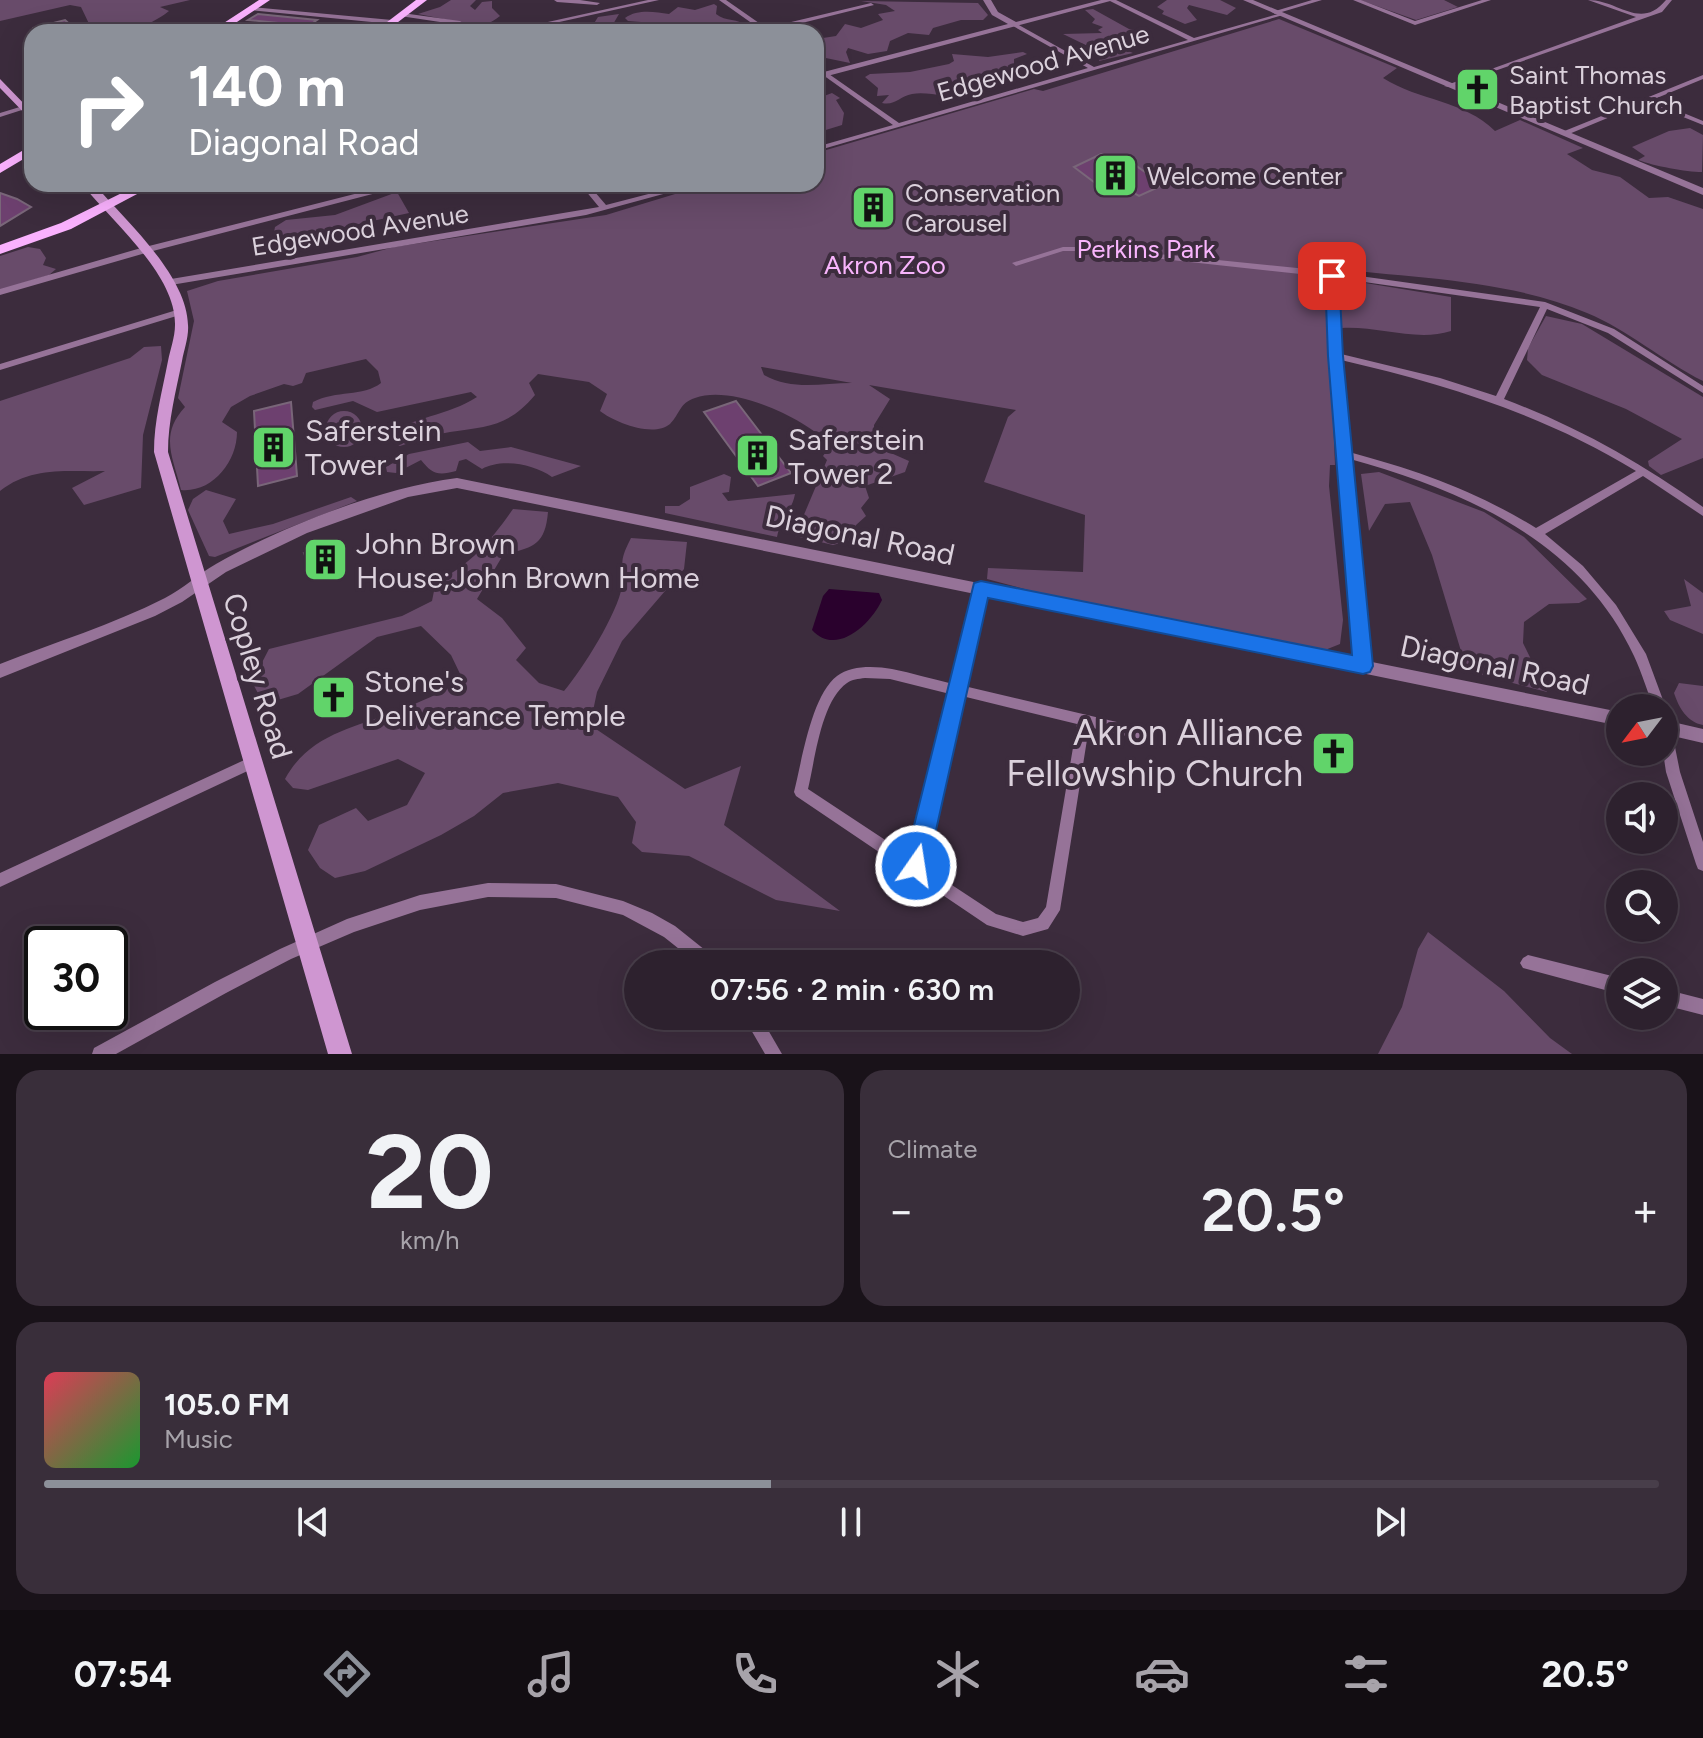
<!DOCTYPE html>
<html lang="en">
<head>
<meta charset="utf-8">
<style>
	:root { --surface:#2d212e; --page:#392e3a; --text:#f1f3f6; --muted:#a7a3aa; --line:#483e4a; --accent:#8c9099 }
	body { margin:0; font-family:Figtree,sans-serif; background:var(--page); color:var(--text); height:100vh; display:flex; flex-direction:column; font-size:30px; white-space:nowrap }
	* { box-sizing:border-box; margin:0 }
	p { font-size:26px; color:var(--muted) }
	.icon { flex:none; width:44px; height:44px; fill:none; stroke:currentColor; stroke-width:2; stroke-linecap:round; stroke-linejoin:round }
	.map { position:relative; height:1054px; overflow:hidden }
	.sheet { display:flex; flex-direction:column; gap:16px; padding:16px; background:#191219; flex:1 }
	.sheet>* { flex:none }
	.banner { position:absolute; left:24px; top:24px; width:800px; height:168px; border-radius:24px; box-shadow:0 8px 32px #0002,0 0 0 2px var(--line); background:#8c9099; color:#fff; overflow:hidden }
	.needle { width:52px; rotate:238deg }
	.buttons { position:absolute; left:1606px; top:694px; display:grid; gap:16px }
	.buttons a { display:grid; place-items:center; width:72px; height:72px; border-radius:50%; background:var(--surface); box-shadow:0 8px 32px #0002,0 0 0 2px var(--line); font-size:40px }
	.speed { position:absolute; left:24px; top:926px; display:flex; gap:16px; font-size:40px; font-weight:700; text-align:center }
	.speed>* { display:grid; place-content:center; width:104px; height:104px; border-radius:50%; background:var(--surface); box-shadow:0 8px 32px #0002,0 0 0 2px var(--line); line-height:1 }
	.speed .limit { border:4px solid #111; border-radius:12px; background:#fff; color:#111 }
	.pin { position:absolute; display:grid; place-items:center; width:68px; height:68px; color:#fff; margin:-34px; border-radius:16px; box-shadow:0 4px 12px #0006 }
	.me { position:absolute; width:88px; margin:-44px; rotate:13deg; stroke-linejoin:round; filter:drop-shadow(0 0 6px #0008) }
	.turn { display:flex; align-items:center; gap:28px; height:168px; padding:0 32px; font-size:36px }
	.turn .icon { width:104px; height:104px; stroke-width:2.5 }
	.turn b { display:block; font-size:56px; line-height:68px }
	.big { font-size:60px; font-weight:600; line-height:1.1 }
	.sheet .tile { flex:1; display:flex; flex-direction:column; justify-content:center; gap:12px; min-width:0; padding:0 28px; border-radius:24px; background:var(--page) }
	.sheet .dial { align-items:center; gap:0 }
	.dial b { font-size:104px; line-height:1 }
	.song { display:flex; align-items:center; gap:24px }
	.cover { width:96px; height:96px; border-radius:12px; background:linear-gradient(135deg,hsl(350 70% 55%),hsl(130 70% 35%)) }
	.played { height:8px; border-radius:4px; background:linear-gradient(90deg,var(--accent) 45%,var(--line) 45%) }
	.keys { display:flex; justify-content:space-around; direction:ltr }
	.heat { display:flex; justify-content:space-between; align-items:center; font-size:44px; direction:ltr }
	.sheet .tiles { flex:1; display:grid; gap:16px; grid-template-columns:1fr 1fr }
	.tile:last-child { grid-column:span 2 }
	.trip { position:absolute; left:624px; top:950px; width:456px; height:80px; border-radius:40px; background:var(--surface); box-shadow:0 8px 32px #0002,0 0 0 2px var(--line); font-weight:600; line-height:80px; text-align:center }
	.tab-bar { display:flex; height:128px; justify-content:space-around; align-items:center; background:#120d12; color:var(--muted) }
	.tab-bar .icon { width:56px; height:56px }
	.tab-bar .current { color:var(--accent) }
	.tab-bar b { font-size:36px; color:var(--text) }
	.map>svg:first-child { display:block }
	.green { fill:#684b6a; fill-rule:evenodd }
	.water { fill:#2a012d }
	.building { fill:#6d406f; stroke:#796679; stroke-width:2 }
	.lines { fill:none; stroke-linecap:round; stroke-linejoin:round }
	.minor { fill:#967398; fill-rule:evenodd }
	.tertiary { fill:#967398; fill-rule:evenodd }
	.secondary { fill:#cf96d1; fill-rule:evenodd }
	.primary { fill:#fab1fe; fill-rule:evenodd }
	.route { fill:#1a73e8; stroke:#114b97; stroke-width:2 }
	.labels { text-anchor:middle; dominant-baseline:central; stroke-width:8; stroke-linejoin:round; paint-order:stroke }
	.far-street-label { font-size:26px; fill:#dbd1dc; stroke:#3c2c3d }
	.far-poi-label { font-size:26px; fill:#dbd1dc; stroke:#3c2c3d; text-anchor:start }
	.far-park-label { font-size:26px; fill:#f8b4fc; stroke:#3c2c3d }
	.poi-label { font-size:30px; fill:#dbd1dc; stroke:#3c2c3d; text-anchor:start }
	.street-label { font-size:30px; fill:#dbd1dc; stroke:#3c2c3d }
	.near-poi-label { font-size:36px; fill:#dbd1dc; stroke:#3c2c3d; text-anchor:end }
</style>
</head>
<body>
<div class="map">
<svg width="1703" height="1054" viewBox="0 0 1703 1054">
	<rect width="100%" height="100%" fill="#3c2c3d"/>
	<path class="green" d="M0,0h190l-30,7 9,4c-22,18 -48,21 -76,21l-12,-25 -11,-2 -70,16z
		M451,0h25l-6,6 5,4 7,-8 10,-1v7l8,8c-26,21 -64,16 -96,16l4,-7c18,-7 33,2 51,-3l-41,-8 22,-7z
		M1167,0h53l16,8 -9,7 -38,-10 -2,3 10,12 -12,4 -23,-10 2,-3 -7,-4z
		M1360,0h84l14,7 -42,13z
		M861,1l117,2 10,12 -5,5h-22l-28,8 -4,7 -21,-2 -18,8 -3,10 -19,3 -20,-6 -2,4 4,11 -34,-7v-22l7,4 13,-2 9,-12 16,4 22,-8 -5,-6 17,-3 -9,-6z
		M714,4l3,2 -1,8c10,8 22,4 31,12l-55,6h-91l-8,-7 5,-8 21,-3 -7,12 13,1 16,-5 -13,-1 -3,-3c13,-9 29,-6 44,-4l9,-7 17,3z
		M1093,9l36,20 16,3 3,7 -29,8 14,6 -34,8 3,-8 -39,-19 39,-1 -4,-3 5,-3 -11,-4 3,-4 -10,-9z
		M1279,19l118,49 -14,10c36,23 81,22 112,53l25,-11 63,28 -16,6 25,16 28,7 29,21 19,-1 35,12v172c-40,-20 -75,-51 -116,-68 -80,-34 -175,-35 -260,-45l8,197h-5l-1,21 14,134 -3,24 -30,12 -141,-29 -182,-48 1,-11 95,4 2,-57 -101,-33 24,-65 8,-7 -147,-25 21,14 -16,26 1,21 34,15 -4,11 -40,14 4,12 -8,10 5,8 -10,9 -1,14 -22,6 -38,-9 32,-76 -4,-4 8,-11c-27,-27 -98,-61 -136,-47 -16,5 -15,16 -25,26 -17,14 -56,-2 -70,-13l7,-17 -18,-12 -51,-8 -9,9 6,12c-27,32 -47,31 -85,37 -17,3 -34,9 -50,14l-16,-9c29,-21 64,-21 93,-40l-6,-5 -94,20 -24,-11 -38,9 -3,-3 1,-5c23,-12 50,-5 68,-19l-3,-12 -12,-12 -60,14 -4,10 -9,3 -9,-2 -34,12 -19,11 -9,15 15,10c0,30 -25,61 -56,58 -8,-33 -22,-55 4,-83l-7,-9 16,-77 -7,-30 31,-10 139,-24 37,-10 212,-32 102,-31h108v-31l218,-64 9,2zM761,367h1l90,16c-31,0 -59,8 -88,-8z
		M1023,52l4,2 -13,5v7l-10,6v6l-6,2 -43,9 3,3c-16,7 -29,-1 -46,2 -12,2 -17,12 -30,9l7,-8 -12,1 1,-8 -13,-11 5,-3 40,-2 39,-8 5,-3 -2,-7 36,3z
		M832,93l8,5 -4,2 8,13 -2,12 -26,8v-34z
		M1690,128l13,7 -1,37c-16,0 -48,-6 -64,-12l7,-4 -13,-9 37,-16z
		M397,192l12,21 -137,30 3,-16 11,-7 49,-5z
		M28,247l12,2 6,9 -3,7 13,4 -7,6 -49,15v-34z
		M1347,280l104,17v34c-34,11 -73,-5 -109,-3l-5,-19 2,-27z
		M1546,316l36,8 121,73v61l-42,17 -12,-9 -1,-5 34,-22 -56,-30 -84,-34 -15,-15 1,-12z
		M161,346l1,14 -19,75 -2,53 -57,17 -12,-17 33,-17c-39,1 -73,-5 -105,20v-90l130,-43 14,-11z
		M326 429a18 18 0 1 1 36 0a18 18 0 1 1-36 0Z
		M468,442l12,9 31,-4 70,19 -29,11c-18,-13 -51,-19 -70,-8l-16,-10 -7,2 -3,10c-18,5 -24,3 -35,-11l-25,13 -9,-1 -1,-5 23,-13z
		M1379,472l105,40 40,25 63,62 -8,4 -30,1 -25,18 -1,21 24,49 -80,-21 -35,-116 -22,-53 -25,2 -16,27 -8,-57z
		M724,474l7,3 -2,15 -7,1 6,8 67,-7c-3,17 -15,26 -18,43l-112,-24v-7h14l11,-7v-12z
		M206,490l30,9 -13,22 6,13 44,-10 78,-27 6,4 -142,56 -6,-1 -21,-46 5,-11z
		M513,509l35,3c-3,34 -15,35 -45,43l-26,44 25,19 24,30 -10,12 23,23 25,8c18,-21 54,-78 58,-105 3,-25 -5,-21 9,-48l56,4 -3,27 -62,72 -25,51 -7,33 95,64 56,-23 -17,59 116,86 -64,-11 -87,-44 -47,-4 -10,-9 4,-21 -18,-25 -60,-14 -55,10 -29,23 -33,19 -76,36 -30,7 -15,-10 -12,-18 11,-25 37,-17 12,13 39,-16 18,-32 -27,-14 -90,31 -15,-2 -8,-9c24,-44 67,-51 110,-67 23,-9 48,-20 68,-32l-12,-25 -30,-29 -44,11 -79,57 -27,8 -11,-5 -8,-15 17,-33 133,-33 30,-15 4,-20c31,-12 57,-43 77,-72z
		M1684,579l19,14v41l-33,-14 -6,-9 27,-5z
		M1679,683l24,3v39c-16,-3 -24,-17 -29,-32z
		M1428,932l76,59 46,47 22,16h-194l24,-47 16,-58z"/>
	<path class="water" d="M829,589l50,4 3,7c-11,24 -46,57 -70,30l11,-34z"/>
	<path class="building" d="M258,14l59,6 -9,6 -60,-6z
		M65,20l13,12h-45v-4z
		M1101,154l34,11 28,20 -24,11 -35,-19 -10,5 -20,-15z
		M0,193l17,6 14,8 -31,19z
		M736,401l29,38 26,34 -33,13 -54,-74z
		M291,402l6,74 -39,10 -4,-75z
		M324,545l2,4 8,-4 6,14 -15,6 3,7 -14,7 -10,-26z"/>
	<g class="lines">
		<path class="minor" d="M554,0h26l20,3 -3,2 -40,-3z
			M648,0h11l-145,32h-12z
			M719,0h7l40,28 105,-25 3,2 -104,26 1,1h-18l7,-3z
			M1108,0h8l78,38 84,-24 5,1 -467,136v-4l77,-22 -77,-55v-5l83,58 189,-55 -75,-42v-2h4l77,43 94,-27z
			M1312,0h10l-47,14 -3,-2z
			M1353,0h8l54,21 67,-21h9l-76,25z
			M1588,0c31,0 52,31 78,0h6l-10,12 -213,75 -5,-1 192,-69z
			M252,7l140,13 3,2 -3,2 -142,-14v-2z
			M402,13l58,8 3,2 -3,2 -60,-9 -1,-1z
			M1703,75v4l-51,21 51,21v4l-57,-23 -77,32 -7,-2z
			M23,106l3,2 -1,1 -25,8v-4z
			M580,184h8l18,21 81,-21h13l-114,31 -415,70 -4,-3 4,-3 428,-72z
			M1063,247h26l228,23 228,32 69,27 89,57v7l-95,-60 -61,-24 -43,90c72,27 136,63 199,108v9l-60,-40 -98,58 38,32 33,39 30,49 20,54 -1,4 -1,-4h-10c-7,-17 -12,-35 -20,-52 -53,-115 -169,-165 -284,-197l19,207 -2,4 -4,1 -4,-1 -2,-4c-11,-130 -23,-259 -29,-389l-239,-26h-26l-47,15 -4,-3zM1336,278l204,29 -44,89 -56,-18 -99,-24zM1341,360c104,24 204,55 295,111l-100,57c-62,-38 -117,-57 -187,-76z
			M180,309l3,1v4l-183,56v-6z
			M981,585l4,1 2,3 -23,97 174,41 5,2 2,4 -2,4 -5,2 -49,-12 -29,183 -12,19 -25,7 -36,-11 -191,-129 -2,-4c8,-31 17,-96 43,-116 14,-11 38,-10 55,-7 20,4 40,10 61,15l22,-95 2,-3zM865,678l25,1 60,15 -39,163 -103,-68c7,-29 13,-88 39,-106 5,-4 11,-4 18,-5zM962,696l115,28 -31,183 -8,11 -15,4 -27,-8 -73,-48z
			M1664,716l5,2 1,4 10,50 23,70v29l-5,-2 -2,-5 -30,-92 -3,-20z
			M253,756l5,2 2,4 -2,4 -258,121v-14z
			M488,883l68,1 67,17 29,12 23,13 30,24 9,9 3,5h-19l-34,-27 -41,-22 -67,-17 -68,-1 -68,13 -66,22 -63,27 -65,34 -110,61h-24l2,-6 121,-66 65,-33 67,-30 73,-24z
			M1528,955l92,23v16l-97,-26 -3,-5 3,-5z
			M1664,989l39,10v16l-39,-10z
			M743,1016h17l22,38h-17z"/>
		<path class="tertiary" d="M983,0h8l7,12 18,10 85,-22h13l-298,79v-5l192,-50 -16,-9z
			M1243,0h10l450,188v7z
			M394,184h17l-262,68 -149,43v-6l141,-41z
			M457,478l1163,234v14l-1163,-238 -49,9 -101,36 -81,39 -44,30 -27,14 -155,62v-14c55,-22 112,-39 165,-66 18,-9 33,-24 51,-34 64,-37 168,-77 241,-86z
			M1664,720l39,9v14l-39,-9z"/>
		<path class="secondary" d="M0,79l32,33v9l-32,-33z
			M82,184h12c31,36 93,91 94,141 1,11 -4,25 -6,36 -6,30 -14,60 -14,91l184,602h-24l-174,-602c0,-31 8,-60 14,-91 2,-11 7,-24 7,-36 1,-51 -63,-103 -93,-141z"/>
		<path class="primary" d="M259,0h11l-48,32h-12z
			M416,0h11l-42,32h-11z
			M32,145v9l-32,19v-9z
			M140,184h16l-85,45 -71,25v-9l61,-22z"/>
	</g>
	<path class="route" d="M1332,272l7,4 4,80 30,310 -3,6 -7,2 -375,-76 -60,268 -3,8 -9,4 -8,-4 -4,-8 70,-283 7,-2 371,74 -24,-299 -3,-80z"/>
	<defs>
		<symbol id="church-square" viewBox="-11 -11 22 22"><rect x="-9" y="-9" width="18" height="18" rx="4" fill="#61d46a" stroke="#3c2c3d"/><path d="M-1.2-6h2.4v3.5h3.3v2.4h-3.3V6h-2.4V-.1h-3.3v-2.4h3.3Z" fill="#111"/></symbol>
		<symbol id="building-square" viewBox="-11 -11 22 22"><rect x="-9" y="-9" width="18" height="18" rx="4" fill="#61d46a" stroke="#3c2c3d"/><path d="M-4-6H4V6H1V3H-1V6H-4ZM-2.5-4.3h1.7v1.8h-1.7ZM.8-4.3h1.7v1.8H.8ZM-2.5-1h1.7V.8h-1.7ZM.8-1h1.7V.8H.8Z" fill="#111"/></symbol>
	</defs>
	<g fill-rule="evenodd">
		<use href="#church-square" x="1452" y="64" width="51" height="51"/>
		<use href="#building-square" x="1090" y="150" width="51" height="51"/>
		<use href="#building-square" x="848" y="182" width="51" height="51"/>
		<use href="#building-square" x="248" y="422" width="51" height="51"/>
		<use href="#building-square" x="732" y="430" width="51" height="51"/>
		<use href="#building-square" x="300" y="534" width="51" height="51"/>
		<use href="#church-square" x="308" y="672" width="51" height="51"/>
		<use href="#church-square" x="1308" y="728" width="51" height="51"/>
	</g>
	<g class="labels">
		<g class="far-street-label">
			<text transform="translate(1043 63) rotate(-16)">Edgewood Avenue</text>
			<text transform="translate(360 230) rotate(-9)">Edgewood Avenue</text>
		</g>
		<g class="far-poi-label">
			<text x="1509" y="75">Saint Thomas<tspan x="1509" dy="30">Baptist Church</tspan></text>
			<text x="1147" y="176">Welcome Center</text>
			<text x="905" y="193">Conservation<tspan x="905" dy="30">Carousel</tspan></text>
		</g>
		<g class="far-park-label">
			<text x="1146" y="249">Perkins Park</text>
			<text x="885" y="265">Akron Zoo</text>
		</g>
		<g class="poi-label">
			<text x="305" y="430">Saferstein<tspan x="305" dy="34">Tower 1</tspan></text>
			<text x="788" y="439">Saferstein<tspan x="788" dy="34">Tower 2</tspan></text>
			<text x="356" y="543">John Brown<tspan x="356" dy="34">House;John Brown Home</tspan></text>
			<text x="364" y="681">Stone's<tspan x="364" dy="34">Deliverance Temple</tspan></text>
		</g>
		<g class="street-label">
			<text transform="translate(860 535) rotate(12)">Diagonal Road</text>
			<text transform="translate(1495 665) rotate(12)">Diagonal Road</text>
			<text transform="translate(258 676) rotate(73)">Copley Road</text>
		</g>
		<g class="near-poi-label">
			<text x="1303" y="732">Akron Alliance<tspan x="1303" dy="41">Fellowship Church</tspan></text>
		</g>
	</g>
</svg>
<div class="buttons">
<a><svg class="needle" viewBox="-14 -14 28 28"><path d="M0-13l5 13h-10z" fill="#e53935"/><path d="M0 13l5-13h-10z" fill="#a7a3aa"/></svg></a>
<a><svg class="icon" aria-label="sound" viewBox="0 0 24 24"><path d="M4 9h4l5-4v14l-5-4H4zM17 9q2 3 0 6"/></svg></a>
<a><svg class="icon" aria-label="search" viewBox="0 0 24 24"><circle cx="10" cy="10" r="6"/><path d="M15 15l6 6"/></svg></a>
<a><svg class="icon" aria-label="layers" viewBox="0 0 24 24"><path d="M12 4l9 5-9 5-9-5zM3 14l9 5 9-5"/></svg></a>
</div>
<div class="speed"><div class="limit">30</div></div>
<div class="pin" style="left:1332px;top:276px;background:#d93025"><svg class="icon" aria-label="arrive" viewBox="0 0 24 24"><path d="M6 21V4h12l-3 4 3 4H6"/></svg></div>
<svg class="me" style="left:916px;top:866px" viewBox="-20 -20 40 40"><circle r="17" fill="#1a73e8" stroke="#fff" stroke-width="3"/><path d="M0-11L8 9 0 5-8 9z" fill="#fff"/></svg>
<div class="trip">07:56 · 2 min · 630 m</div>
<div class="banner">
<div class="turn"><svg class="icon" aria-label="right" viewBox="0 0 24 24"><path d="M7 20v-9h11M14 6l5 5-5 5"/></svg><div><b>140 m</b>Diagonal Road</div></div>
</div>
</div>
<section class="sheet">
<div class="tiles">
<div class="tile dial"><b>20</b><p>km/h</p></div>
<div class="tile"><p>Climate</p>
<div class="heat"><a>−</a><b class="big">20.5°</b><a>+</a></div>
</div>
<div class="tile">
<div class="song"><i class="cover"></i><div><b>105.0 FM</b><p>Music</p></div></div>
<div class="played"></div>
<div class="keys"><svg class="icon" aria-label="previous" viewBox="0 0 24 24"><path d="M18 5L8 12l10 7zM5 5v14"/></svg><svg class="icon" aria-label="pause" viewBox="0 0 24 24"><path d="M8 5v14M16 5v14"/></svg><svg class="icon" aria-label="next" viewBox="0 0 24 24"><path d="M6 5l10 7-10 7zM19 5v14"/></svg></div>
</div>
</div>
</section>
<nav class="tab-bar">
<b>07:54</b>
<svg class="icon current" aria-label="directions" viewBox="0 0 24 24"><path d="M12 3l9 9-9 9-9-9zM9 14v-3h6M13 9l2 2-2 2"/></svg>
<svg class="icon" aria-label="music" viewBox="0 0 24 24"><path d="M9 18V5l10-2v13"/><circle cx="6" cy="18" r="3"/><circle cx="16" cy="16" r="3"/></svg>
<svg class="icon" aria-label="phone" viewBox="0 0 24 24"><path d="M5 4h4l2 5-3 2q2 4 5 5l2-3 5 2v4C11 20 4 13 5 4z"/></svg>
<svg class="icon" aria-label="climate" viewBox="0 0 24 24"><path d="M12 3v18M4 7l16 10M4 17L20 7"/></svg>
<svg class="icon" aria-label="car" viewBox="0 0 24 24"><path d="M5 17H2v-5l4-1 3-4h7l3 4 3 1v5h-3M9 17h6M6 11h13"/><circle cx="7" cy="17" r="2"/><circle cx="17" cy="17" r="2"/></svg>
<svg class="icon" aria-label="filters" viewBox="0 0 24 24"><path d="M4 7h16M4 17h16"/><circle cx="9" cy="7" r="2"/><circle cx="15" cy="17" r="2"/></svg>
<b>20.5°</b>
</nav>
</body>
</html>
